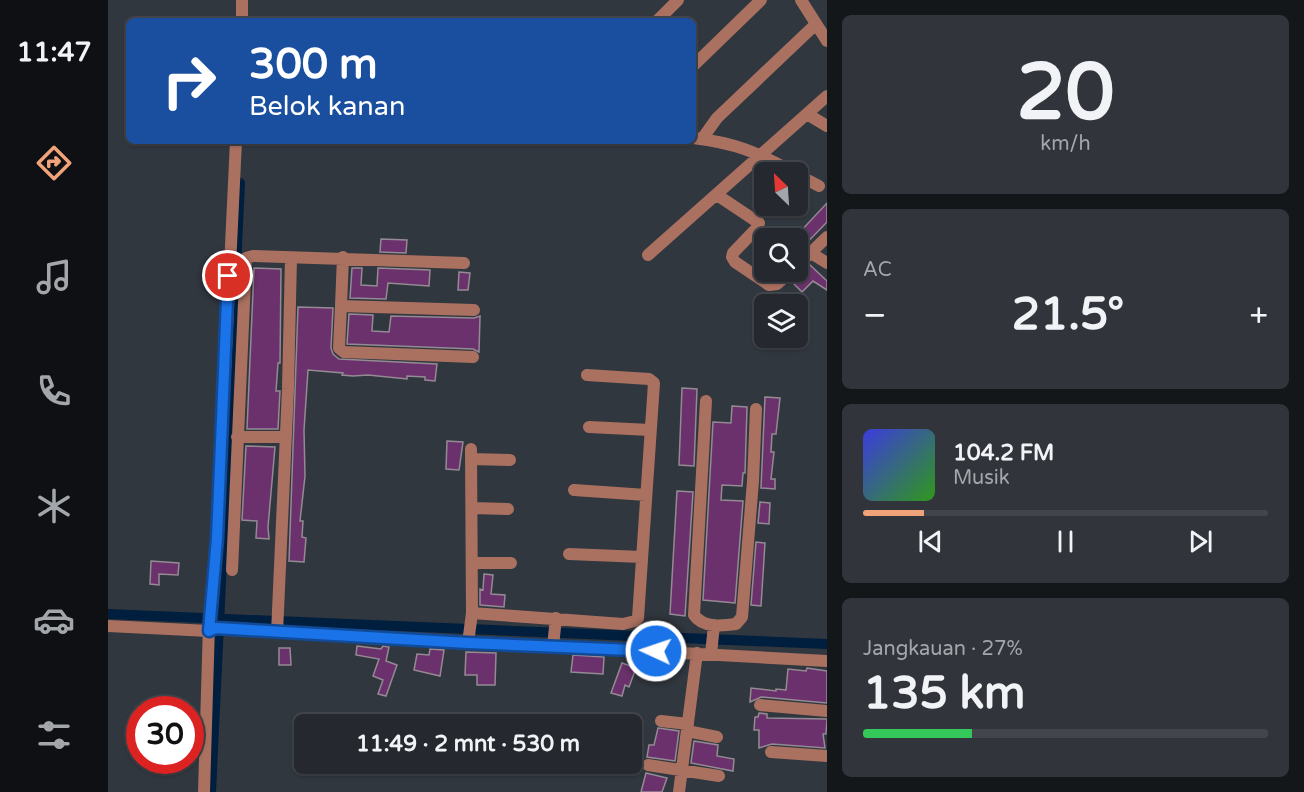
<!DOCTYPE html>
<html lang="id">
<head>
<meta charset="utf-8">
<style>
	:root { --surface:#25292f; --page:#31353b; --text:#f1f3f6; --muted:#a3a6aa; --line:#42454b; --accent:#f0a279 }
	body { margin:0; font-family:"Varela Round",sans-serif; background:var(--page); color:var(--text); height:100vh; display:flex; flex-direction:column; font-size:22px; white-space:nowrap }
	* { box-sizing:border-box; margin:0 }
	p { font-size:20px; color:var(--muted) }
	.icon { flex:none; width:33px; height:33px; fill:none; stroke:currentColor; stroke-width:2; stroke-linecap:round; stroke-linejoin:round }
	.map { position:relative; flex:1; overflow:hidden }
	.details { display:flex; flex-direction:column; gap:15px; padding:15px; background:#14171a; width:477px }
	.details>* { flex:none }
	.hud { position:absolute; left:18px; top:18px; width:570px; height:126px; border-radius:9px; box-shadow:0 2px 4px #0004,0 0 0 2px var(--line); background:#1a4fa0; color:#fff; overflow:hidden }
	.needle { width:39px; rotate:335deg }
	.controls { position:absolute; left:646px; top:162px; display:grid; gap:12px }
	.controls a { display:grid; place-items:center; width:54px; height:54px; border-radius:9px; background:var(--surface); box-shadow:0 2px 4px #0004,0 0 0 2px var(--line); font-size:30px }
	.speed { position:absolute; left:18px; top:696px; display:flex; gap:12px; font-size:30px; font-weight:700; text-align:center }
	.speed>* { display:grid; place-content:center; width:78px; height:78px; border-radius:50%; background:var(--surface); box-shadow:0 2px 4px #0004,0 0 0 2px var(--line); line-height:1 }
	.speed .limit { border:9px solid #d22; background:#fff; color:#111 }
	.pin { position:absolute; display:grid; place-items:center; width:51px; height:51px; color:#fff; margin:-26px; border:3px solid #fff; border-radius:50%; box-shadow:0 2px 6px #0007 }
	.me { position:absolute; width:66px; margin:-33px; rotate:273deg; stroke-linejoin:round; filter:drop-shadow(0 0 4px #0008) }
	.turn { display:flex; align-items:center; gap:21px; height:126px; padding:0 24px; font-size:27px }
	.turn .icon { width:78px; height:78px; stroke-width:2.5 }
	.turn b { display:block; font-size:42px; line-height:51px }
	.big { font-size:45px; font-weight:700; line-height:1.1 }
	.details .tile { flex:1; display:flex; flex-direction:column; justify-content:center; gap:9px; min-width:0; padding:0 21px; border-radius:9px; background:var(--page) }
	.details .dial { align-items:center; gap:0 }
	.dial b { font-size:78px; line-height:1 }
	.song { display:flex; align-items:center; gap:18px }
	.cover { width:72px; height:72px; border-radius:9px; background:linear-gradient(135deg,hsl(240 70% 55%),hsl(110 70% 35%)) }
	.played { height:6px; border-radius:3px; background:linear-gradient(90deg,var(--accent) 15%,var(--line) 15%) }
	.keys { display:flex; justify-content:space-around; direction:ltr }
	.heat { display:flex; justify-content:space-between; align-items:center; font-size:33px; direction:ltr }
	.charge { height:9px; border-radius:4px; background:linear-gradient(90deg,#34c759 27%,var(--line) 0) }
	.trip { position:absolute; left:186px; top:714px; width:348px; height:60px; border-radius:9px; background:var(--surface); box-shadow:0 2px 4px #0004,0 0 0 2px var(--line); font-weight:700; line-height:60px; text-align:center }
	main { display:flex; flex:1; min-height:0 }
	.tabs { display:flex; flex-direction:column; width:108px; justify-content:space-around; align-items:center; background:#0f1013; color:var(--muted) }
	.tabs .icon { width:42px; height:42px }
	.tabs .selected { color:var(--accent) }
	.tabs b { font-size:27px; color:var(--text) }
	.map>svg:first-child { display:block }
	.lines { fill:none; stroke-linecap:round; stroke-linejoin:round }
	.canal { stroke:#001e3d; stroke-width:10 }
	.building { fill:#6b316c; stroke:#948a93; stroke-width:1.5 }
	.minor { stroke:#ab7160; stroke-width:12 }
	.route-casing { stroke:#114b97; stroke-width:15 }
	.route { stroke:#1a73e8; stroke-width:10 }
</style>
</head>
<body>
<main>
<nav class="tabs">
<b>11:47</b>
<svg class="icon selected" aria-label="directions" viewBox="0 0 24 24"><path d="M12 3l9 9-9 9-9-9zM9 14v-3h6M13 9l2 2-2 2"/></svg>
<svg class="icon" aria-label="music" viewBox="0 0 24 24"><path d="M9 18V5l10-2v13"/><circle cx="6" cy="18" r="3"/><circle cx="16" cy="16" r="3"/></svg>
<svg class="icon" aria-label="phone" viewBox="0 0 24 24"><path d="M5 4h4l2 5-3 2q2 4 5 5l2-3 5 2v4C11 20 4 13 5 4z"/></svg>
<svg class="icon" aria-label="climate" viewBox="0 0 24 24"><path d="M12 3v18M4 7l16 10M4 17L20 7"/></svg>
<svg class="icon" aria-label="car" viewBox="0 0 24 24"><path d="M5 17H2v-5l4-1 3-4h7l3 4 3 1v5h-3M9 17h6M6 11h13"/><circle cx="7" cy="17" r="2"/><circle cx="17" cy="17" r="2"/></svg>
<svg class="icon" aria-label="filters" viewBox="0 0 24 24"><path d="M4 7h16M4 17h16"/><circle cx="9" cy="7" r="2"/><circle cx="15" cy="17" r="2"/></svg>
</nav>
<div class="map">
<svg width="719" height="792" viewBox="0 0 719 792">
	<rect width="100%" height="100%" fill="#31373f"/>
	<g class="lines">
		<path class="canal" d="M0,614l719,30
			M103,792l29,-609"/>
	</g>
	<path class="building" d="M719,203v19l-29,30v-18z
		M273,239l26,1 -1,13 -26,-1z
		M702,265l17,16v9l-14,-9 -11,11 -10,-10z
		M146,268l27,1 -1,94h-2l-2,28h4l-2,38h-31z
		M244,268h10l-1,17 16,1 1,-18 52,2 -1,16 -41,-3 -2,16 -36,-1z
		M351,272l11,1 -2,17h-10z
		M190,307l35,1 -2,40 2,6 6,5 98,5 -2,17 -10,-1v-3l-18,-1v3l-39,-4 -15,1 -11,-1 1,-2 -35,-3 -4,60 1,46 -5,45h3l-1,16 4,1 -2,24 -15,-1z
		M241,314l24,1 -1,16 17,1 2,-16 83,2 6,-2 -1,36 -6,-3 -126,-5z
		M574,388l15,1 -3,77 -15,-1z
		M657,397l15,1 -4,36h-4l-1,18h3l-3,27h4v10l-14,-1z
		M624,406l15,1 -2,66h-2l-1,13 -20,-1 -1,15 22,1 -8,102 -32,-3 10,-178 18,1z
		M339,441l16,1 -4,28 -13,-1z
		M138,446l29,1 -7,80 1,12 -13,-1 1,-17 -15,-1z
		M569,491l16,1 -8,124 -15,-2z
		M652,502l10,1 -1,21 -11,-1z
		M648,542l9,1 -4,63 -10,-1z
		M43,561l28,2 -1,12 -19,-1v11l-9,-1z
		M376,574l9,1 -2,19 14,1 -1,12 -24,-2v-16l3,1z
		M249,646l24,3 2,-3 6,1 -3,14 11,4 -11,31 -8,-2 5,-14 -10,-4 6,-17 -23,-4z
		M171,648h11l1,17h-12z
		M322,649l14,1 -4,26 -26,-6 3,-16 12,1z
		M358,652l30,1 -1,32h-18v-10h-12z
		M465,655l31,2 -1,17 -32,-2z
		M514,663l14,5 -7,19 -4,-2 -3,11 -11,-3z
		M699,668l20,3v32l-66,-6 -11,5 1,-14 25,3v-2l10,1 2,-21 18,2z
		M651,713l8,1v4l60,1 -1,15h-3l2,14 -53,-4 -13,4v-18h-5l1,-13h3z
		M550,728l21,3 -4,30 -28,-4 2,-12h5z
		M586,741l24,4 -1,11 17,3 -1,12 -42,-8z
		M538,773l21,5 -5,14h-21z"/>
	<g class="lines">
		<path class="minor" d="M693,0l26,41
			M134,21v-21
			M549,21l21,-21
			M585,66l68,-66
			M699,114l20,12
			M585,138c43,5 63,14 100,34
			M594,139l15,-21 99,-94
			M690,175l21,11
			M609,195l42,28 -3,6 -23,24 -1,4 3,5 34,23 8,-1 14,-12
			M703,253l16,10
			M540,255l179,-159
			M235,257l-2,49 133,4
			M690,265l29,-28
			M233,306l-2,42 5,4 129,5
			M598,401l-12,214c9,13 28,11 42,9l6,-7 11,-136 3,-72
			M481,427l61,3
			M129,437h48
			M363,459l39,1
			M466,490l72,5
			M364,508l36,1
			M461,554l73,3
			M364,563h39
			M124,570l14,-312 7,-2 211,7
			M364,613l151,11 12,-3 3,-3 16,-235 -5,-4 -62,-4
			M0,626l101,5 7,-3 252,15 85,3 274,15
			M169,633l11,-244 3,-131
			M360,643l4,-30 -1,-164
			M445,646l3,-28
			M603,654l3,-29
			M652,705l67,6
			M553,721l27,3
			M579,731l30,6
			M663,752l56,4
			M540,765l71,11
			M96,792l5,-167 8,-87 19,-397
			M571,792l18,-139"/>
	</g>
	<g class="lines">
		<defs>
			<path id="route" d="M120,276l-11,262 -8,93 7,-3 252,15 188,8"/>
		</defs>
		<use href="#route" class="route-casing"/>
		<use href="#route" class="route"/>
	</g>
</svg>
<div class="controls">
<a><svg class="needle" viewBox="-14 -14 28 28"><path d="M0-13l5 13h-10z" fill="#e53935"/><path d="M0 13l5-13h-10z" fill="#a3a6aa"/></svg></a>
<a><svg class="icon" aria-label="search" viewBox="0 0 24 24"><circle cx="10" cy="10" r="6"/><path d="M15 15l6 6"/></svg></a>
<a><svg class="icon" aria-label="layers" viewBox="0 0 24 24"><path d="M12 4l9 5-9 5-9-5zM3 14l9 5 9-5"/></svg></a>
</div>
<div class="speed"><div class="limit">30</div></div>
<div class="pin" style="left:120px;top:276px;background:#d93025"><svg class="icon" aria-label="arrive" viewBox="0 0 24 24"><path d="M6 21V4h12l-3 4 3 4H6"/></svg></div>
<svg class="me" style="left:548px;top:651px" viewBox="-20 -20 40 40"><circle r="17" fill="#1a73e8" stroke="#fff" stroke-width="3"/><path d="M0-11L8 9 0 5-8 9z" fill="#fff"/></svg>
<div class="trip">11:49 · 2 mnt · 530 m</div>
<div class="hud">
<div class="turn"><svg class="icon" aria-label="right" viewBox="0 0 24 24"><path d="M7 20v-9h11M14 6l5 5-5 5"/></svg><div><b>300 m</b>Belok kanan</div></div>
</div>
</div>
<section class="details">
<div class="tile dial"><b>20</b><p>km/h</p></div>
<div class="tile"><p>AC</p>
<div class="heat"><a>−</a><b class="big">21.5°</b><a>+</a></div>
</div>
<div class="tile">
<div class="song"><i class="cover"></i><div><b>104.2 FM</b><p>Musik</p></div></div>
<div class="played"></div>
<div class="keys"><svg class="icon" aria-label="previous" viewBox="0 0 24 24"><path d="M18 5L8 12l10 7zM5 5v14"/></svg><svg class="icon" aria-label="pause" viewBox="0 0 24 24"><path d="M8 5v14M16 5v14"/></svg><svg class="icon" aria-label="next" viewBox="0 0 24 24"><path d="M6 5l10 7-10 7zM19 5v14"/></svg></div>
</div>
<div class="tile"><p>Jangkauan · 27%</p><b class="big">135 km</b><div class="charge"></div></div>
</section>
</main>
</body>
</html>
